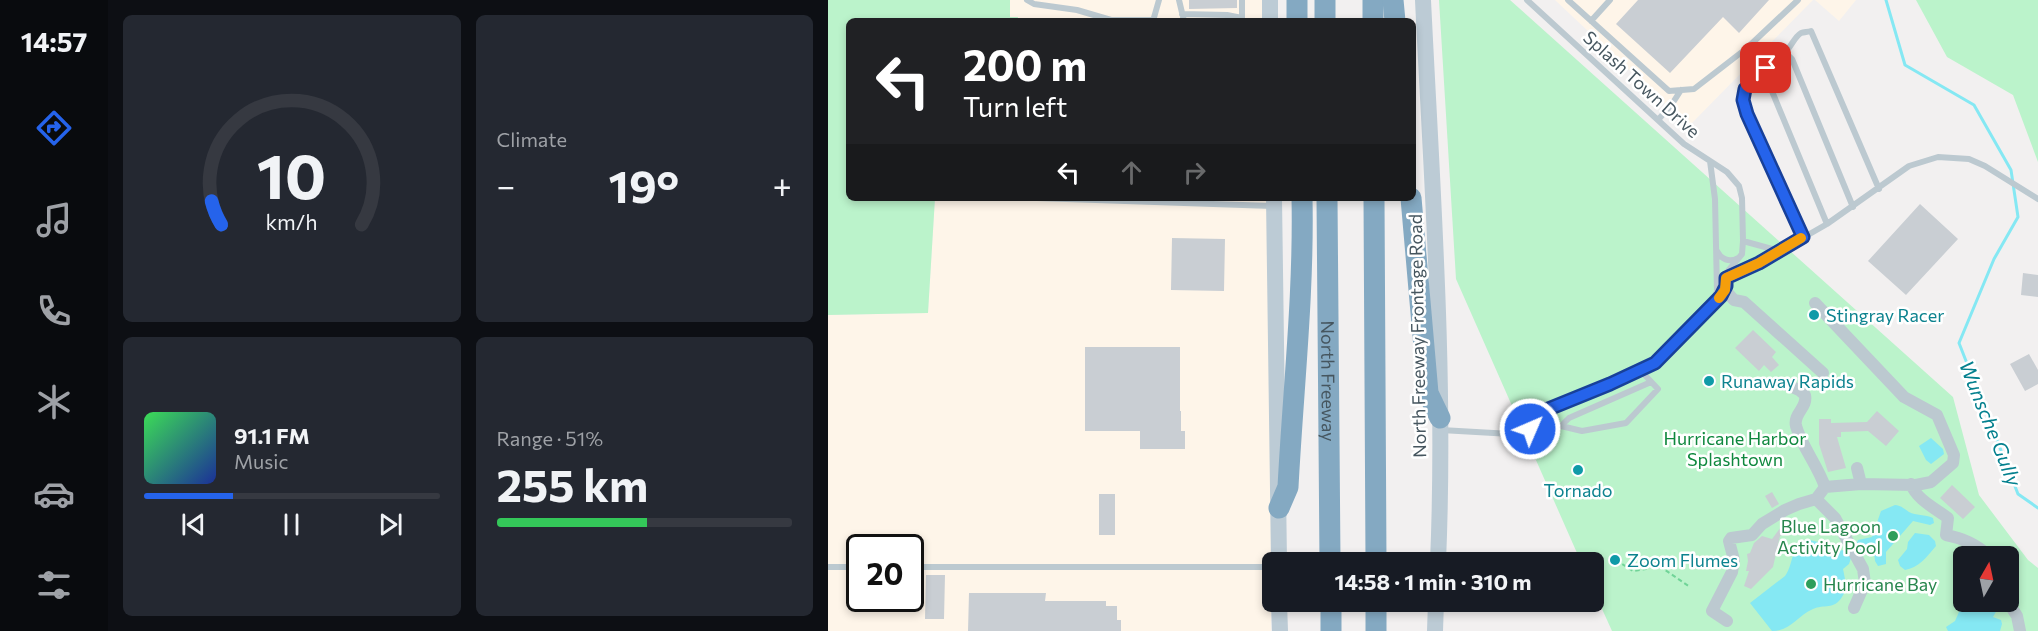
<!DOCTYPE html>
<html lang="en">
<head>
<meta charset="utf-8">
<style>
	:root { --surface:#171b24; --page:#242831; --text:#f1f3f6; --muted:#9ea1a6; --line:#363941; --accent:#2563eb }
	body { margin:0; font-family:Commissioner,sans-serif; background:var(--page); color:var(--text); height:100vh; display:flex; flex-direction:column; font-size:22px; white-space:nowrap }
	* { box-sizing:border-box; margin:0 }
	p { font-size:20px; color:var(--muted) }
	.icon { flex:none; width:33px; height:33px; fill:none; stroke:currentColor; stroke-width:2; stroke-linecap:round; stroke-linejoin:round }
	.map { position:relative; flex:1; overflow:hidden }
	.panel { display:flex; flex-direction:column; gap:15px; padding:15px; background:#0d0f14; width:720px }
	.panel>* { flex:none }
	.top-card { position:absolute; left:18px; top:18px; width:570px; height:183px; border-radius:9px; box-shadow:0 3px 9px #0003; background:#202124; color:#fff; overflow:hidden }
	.needle { width:39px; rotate:9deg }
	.tools { position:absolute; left:1125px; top:546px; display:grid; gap:12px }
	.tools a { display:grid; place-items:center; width:66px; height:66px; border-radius:9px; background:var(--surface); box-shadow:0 3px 9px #0003; font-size:30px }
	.speed { position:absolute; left:18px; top:534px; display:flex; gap:12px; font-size:30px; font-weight:700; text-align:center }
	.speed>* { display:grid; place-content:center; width:78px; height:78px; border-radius:50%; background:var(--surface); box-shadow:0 3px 9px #0003; line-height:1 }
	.speed .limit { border:3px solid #111; border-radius:9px; background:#fff; color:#111 }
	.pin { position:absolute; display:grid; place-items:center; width:51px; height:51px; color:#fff; margin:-26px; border-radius:12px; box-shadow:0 3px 9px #0006 }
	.me { position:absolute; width:66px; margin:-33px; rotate:45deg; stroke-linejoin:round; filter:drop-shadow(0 0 4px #0008) }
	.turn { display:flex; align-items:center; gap:21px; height:126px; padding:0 18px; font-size:27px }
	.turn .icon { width:78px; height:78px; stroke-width:2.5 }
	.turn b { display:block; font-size:42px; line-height:51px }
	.lanes { display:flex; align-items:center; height:57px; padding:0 18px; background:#0003; justify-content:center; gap:30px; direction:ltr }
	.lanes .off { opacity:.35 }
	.big { font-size:45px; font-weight:700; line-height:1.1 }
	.panel .tile { flex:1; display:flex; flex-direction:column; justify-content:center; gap:9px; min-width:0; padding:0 21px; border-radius:9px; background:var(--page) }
	.panel .dial { align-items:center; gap:0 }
	.dial svg { height:156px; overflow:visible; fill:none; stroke:var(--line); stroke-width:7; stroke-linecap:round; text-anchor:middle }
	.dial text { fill:var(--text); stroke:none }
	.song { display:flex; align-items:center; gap:18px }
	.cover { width:72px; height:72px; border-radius:9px; background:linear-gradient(135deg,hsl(130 70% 55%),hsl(230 70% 35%)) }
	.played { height:6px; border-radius:3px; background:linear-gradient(90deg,var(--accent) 30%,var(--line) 30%) }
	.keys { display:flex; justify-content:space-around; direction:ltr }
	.heat { display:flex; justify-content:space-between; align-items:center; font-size:33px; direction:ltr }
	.charge { height:9px; border-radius:4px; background:linear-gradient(90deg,#34c759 51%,var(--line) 0) }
	.panel .tiles { flex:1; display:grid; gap:15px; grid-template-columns:repeat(2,1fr) }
	.trip { position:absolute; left:434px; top:552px; width:342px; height:60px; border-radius:9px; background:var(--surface); box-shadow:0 3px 9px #0003; font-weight:700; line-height:60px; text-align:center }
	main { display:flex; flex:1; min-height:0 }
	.menu { display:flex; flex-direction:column; width:108px; justify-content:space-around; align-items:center; background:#090b0e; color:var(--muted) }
	.menu .icon { width:42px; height:42px }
	.menu .on { color:var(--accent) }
	.menu b { font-size:27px; color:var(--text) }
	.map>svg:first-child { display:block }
	.commercial { fill:#fef5e9; fill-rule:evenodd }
	.green { fill:#bbf3cb; fill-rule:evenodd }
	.water { fill:#85e8f3 }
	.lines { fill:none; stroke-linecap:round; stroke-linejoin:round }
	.stream { stroke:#85e8f3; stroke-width:3 }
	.building { fill:#c9ced3 }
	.path { stroke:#70d498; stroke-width:2; stroke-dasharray:4.5 3; stroke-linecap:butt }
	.lane { stroke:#bcc9d0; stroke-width:6 }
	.street { stroke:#bcc9d0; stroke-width:12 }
	.secondary { stroke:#bccbd5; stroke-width:16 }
	.highway { stroke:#84a9c2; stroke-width:21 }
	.route-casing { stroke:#184099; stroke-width:15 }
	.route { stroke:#2563eb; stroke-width:10 }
	.slow { stroke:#f59e0b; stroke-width:10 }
	.culture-dot { fill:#0f9aa8; stroke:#fff; stroke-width:2 }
	.leisure-dot { fill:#2e9e5b; stroke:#fff; stroke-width:2 }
	.labels { text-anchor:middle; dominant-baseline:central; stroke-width:5; stroke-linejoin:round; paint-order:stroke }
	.street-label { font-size:18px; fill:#46565f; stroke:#fff }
	.culture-label { font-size:18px; fill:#0d838f; stroke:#fff; text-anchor:start }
	.park-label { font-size:18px; fill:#0f883e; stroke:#fff }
	.leisure-label { font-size:18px; fill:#27864d; stroke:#fff; text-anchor:end }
	.water-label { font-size:20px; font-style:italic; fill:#04808e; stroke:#fff }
</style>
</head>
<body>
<main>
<nav class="menu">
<b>14:57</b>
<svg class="icon on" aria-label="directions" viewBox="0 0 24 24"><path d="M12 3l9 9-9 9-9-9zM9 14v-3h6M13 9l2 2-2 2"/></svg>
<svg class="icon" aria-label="music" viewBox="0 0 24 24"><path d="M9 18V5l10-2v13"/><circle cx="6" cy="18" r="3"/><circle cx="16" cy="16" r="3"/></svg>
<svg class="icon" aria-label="phone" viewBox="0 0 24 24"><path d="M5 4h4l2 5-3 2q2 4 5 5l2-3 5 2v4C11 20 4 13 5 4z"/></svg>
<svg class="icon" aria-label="climate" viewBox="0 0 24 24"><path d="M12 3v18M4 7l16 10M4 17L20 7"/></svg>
<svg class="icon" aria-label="car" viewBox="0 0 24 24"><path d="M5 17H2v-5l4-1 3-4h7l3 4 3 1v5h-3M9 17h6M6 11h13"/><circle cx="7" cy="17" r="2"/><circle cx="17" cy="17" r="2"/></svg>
<svg class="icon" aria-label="filters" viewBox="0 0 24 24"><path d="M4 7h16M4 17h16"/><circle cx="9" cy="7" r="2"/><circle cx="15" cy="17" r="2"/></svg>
</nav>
<section class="panel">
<div class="tiles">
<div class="tile dial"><svg viewBox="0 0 100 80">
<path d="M14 69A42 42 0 1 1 86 69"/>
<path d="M14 69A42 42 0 0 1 9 57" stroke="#2563eb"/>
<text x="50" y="56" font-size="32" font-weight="700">10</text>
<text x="50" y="72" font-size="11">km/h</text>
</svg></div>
<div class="tile"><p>Climate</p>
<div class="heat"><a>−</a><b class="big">19°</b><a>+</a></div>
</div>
<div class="tile">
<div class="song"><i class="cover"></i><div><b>91.1 FM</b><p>Music</p></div></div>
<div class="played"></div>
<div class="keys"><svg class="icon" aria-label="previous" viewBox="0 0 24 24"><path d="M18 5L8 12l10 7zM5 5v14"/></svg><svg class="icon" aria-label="pause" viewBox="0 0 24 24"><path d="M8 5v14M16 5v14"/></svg><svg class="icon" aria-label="next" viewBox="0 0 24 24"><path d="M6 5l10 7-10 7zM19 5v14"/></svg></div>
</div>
<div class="tile"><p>Range · 51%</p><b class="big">255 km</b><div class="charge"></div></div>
</div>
</section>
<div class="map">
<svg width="1210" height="631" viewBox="0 0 1210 631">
	<rect width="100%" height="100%" fill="#f2f0f0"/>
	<path class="commercial" d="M182,0h255l1,21h-249v-4h-7z
		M727,0h258l-124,126z
		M987,0h41l-17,21z
		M107,198h336v433h-443v-316l100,-2zM32,548h50v50h-50z"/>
	<path class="green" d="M0,0h182v17h8l-1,4h-168v177h86l-7,115 -100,2z
		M611,0h71l443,397 26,98 49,65 10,8v63h-426l-19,-42v-27h-12l-125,-283zM1136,556h44v46h-44z
		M1088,0h122v162l-25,-67 -66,-38z"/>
	<path class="water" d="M1103,438l12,11 1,5 -13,10 -5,-4 -7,-14z
		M1067,505c7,1 8,3 14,7 7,4 16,2 24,6l1,5 -4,2 -17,-4 -27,31v12l-8,2 -3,-5 -1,-10 -5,-2 -5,5 -4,-1 -4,-8 2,-5 14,-3 9,-26z
		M1087,533l14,2 6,6 1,5c-9,11 -18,22 -31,24l-5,-4 -2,-6 9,-11 1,-7z
		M982,540l8,2 13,9 15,-1 5,8 -2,6 -6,5c2,10 5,19 -1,28 -8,13 -18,7 -29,12 -16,7 -22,22 -41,22l-22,-28 35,-27c10,-13 4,-33 25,-36z
		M1143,602l30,1 -8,14 8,3 1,4 -2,7h-52l-2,-4 9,-6 4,-9 11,-5z"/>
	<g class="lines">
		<path class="stream" d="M1058,0l19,65 69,40 37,65 7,47 -24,42 -35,84 59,151 20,14"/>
	</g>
	<path class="building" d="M361,0h48v8l-48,1z
		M810,0h131l-30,33 -16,-16 -53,56 -54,-49z
		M1092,204l38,35 -52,56 -38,-34z
		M344,238l53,1 -1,52 -53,-1z
		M1195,273l15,2v22l-17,-2z
		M925,330l23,22 -4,5 7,8 -8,7 -7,-7 -5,6 -24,-23z
		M257,347h95v64h1v20h4v18h-45v-18h-55z
		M1201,354l9,16v14l-13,7 -15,-27z
		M874 381a7 7 0 1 1 14 0a7 7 0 1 1-14 0Z
		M1049,411l22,20 -13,15 -18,-15 -27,1v5h-4l9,31 -18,4 -9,-28v-25h12v4l36,-1z
		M1124,485l23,22 -12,12 -23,-21z
		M944,492l7,12 -7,4 -7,-12z
		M271,494h16v41h-16z
		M959,519l6,11 -13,6 -7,31 -22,22 -7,-3 5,-15h-3l2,-10 -1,-7 3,-1 4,-10 8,-7 10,3z
		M98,575h19l-1,44h-19z
		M141,593h77l-1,8h61v5h11v14h4v11h-153z"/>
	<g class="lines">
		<path class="path" d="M788,560l17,11 13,-2 6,-8 38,26"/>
		<path class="lane" d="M199,0l7,4 43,6 34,10h42
			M351,0l5,21
			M414,0v20
			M740,0l101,91 25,-2 53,-41 51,-48
			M354,14l45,1 15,3
			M325,21l6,-21
			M763,21l19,-21
			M957,52l7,7 61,148
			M935,75l6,9 58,140
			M830,120l14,-16 9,-14
			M882,161l5,38 2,92 -3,9
			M209,198l236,8
			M975,237l-56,-123 -4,-14 2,-11c15,-12 25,-25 40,-37 6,-4 9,-15 16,-19 3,-1 7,-1 10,-2l68,158
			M915,241l37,10
			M889,251c4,8 12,12 21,7
			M898,278l33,-15 68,-39 82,-58 29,-9 31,2 16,7 53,33
			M812,370l18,19 -32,34 -44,8 -21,-5 8,-8 82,-36
			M702,429l31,-3
			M613,430l70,4 19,-5 4,-10 12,-9 64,-26 45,-21 69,-70 4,-22 14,-17 1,-13 -1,-43 -3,-12 -12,-14 -43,-28 -157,-144
			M0,567h32
			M82,567h362"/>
		<path class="street" d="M897,290l9,10 10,2 79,71
			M987,303l89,94 33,18 17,40 -1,8 -22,19 -15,3 -55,-1
			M957,384l14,6 6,5c3,13 -12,18 -9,31 6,21 22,40 29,61
			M1083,484c6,16 24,24 37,34l-2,17c17,3 31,10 43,21
			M997,487l-9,12 19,19 28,51 2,14 -11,25
			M997,487l36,-3 -4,-16
			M1180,602l9,14 3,15
			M899,621l-15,-10 20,-39 2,-12 -5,-19 2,-3 21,-3 10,-11 23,-14 14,-6 17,-5"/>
		<path class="secondary" d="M442,0v21
			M595,0c9,187 23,375 15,562
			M446,198l5,364
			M451,602l1,29
			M607,631l1,-29"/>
		<g class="highway">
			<path d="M469,0v21"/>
			<path d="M497,0v21"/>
			<path d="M545,0v21"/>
			<path d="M565,0l2,21"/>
			<path id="s1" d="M499,198l3,364"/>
			<path d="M546,198l2,364"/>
			<path d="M583,198l17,195 12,25"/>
			<path d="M451,508l9,-21c5,-96 16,-193 14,-289"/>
			<path d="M503,602v29"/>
			<path d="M548,602v29"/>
		</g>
	</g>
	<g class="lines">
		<defs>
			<path id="route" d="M702,429l4,-10 12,-9 64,-26 45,-21 66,-67 5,-10v-8l33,-15 44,-26 -56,-123 -4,-14 2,-11 18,-14 3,-7"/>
		</defs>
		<use href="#route" class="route-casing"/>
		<use href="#route" class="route"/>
		<path class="slow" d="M891,298l6,-8 1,-12 33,-15 42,-25"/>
	</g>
	<g class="culture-dot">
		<circle cx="986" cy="315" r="6"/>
		<circle cx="881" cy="381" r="6"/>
		<circle cx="750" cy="470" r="6"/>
		<circle cx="787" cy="560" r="6"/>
	</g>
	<g class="leisure-dot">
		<circle cx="1065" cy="536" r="6"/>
		<circle cx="983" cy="584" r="6"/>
	</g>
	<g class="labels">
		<g class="street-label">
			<text transform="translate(814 84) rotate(42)">Splash Town Drive</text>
			<text transform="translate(589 336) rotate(-91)">North Freeway Frontage Road</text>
			<text stroke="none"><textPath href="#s1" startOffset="183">North Freeway</textPath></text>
		</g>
		<g class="culture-label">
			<text x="998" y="315">Stingray Racer</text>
			<text x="893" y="381">Runaway Rapids</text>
			<text x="750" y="490" text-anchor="middle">Tornado</text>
			<text x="799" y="560">Zoom Flumes</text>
		</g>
		<g class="park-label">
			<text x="907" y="438">Hurricane Harbor<tspan x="907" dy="21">Splashtown</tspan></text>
		</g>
		<g class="leisure-label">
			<text x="1053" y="526">Blue Lagoon<tspan x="1053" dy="21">Activity Pool</tspan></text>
			<text x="995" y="584" text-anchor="start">Hurricane Bay</text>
		</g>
		<g class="water-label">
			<text transform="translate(1163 423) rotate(68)">Wunsche Gully</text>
		</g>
	</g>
</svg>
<div class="tools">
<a><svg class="needle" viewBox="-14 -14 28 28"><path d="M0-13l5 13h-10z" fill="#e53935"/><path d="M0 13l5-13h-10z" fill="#9ea1a6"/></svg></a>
</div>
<div class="speed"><div class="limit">20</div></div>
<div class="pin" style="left:938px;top:68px;background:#d93025"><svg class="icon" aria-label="arrive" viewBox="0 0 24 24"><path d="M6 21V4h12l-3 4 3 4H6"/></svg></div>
<svg class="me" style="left:702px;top:429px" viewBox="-20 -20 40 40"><circle r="17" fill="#2563eb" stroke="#fff" stroke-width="3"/><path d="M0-11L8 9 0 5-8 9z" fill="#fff"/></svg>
<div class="trip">14:58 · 1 min · 310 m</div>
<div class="top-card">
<div class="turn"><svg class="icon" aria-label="left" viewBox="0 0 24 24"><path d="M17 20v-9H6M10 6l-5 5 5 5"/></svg><div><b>200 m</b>Turn left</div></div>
<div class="lanes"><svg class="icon" aria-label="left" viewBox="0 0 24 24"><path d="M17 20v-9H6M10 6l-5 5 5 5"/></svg><svg class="icon off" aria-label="ahead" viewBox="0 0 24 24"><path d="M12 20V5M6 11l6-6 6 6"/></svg><svg class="icon off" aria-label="right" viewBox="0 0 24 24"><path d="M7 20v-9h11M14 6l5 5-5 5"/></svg></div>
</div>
</div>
</main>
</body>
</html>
